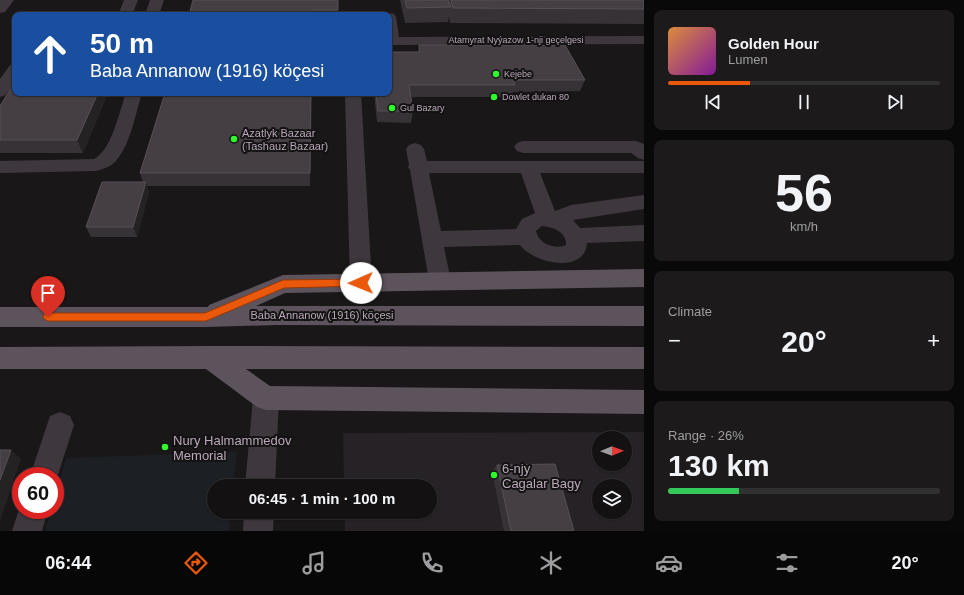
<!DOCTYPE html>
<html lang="en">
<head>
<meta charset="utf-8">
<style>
	:root { --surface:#131112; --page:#1c1a1b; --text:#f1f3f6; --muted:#9d9d9f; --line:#323132; --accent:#ea580c }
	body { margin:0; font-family:Helvetica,sans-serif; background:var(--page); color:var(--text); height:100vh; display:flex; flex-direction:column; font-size:15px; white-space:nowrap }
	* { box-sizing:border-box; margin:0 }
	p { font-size:13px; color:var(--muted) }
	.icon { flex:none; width:22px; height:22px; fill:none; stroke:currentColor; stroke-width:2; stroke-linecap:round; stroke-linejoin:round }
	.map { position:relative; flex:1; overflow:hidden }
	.panel { display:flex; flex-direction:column; gap:10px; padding:10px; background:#0a090a; width:320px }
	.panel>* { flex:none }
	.guide { position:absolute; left:12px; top:12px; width:380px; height:84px; border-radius:8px; box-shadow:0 1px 3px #0004,0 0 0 1px var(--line); background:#1a4fa0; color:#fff; overflow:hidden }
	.needle { width:26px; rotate:89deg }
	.fabs { position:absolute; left:592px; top:431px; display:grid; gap:8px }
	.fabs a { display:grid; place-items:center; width:40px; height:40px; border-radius:50%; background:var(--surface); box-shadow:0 1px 3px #0004,0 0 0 1px var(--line); font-size:20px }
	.speed { position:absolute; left:12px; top:467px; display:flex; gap:8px; font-size:20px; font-weight:700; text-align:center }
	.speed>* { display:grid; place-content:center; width:52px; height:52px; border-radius:50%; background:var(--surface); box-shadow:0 1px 3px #0004,0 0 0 1px var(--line); line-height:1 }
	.speed .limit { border:6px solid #d22; background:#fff; color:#111 }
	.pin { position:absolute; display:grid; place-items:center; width:34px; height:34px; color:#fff; margin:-41px -17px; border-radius:50% 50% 50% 0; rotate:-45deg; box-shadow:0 0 4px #0007 }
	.pin .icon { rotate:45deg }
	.me { position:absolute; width:44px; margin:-22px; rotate:269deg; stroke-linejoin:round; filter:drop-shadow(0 0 3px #0008) }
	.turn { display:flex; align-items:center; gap:14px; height:84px; padding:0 12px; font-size:18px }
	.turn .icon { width:52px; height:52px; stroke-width:2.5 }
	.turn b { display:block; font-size:28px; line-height:34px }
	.big { font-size:30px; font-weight:700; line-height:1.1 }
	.panel .tile { flex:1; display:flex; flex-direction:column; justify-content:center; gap:6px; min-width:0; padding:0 14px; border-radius:8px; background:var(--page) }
	.panel .dial { align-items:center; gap:0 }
	.dial b { font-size:52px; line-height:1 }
	.song { display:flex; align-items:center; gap:12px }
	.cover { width:48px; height:48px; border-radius:6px; background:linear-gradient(135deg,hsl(30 70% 55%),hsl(290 70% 35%)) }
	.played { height:4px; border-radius:2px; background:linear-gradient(90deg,var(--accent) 30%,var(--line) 30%) }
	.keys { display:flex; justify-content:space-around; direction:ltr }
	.heat { display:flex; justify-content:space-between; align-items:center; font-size:22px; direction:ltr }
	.charge { height:6px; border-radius:3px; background:linear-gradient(90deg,#34c759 26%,var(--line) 0) }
	.trip { position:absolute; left:207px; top:479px; width:230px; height:40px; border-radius:20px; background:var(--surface); box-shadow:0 1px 3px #0004,0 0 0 1px var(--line); font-weight:700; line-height:40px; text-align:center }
	.tab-bar { display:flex; height:64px; justify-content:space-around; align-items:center; background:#080707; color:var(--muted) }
	.tab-bar .icon { width:28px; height:28px }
	.tab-bar .current { color:var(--accent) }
	.tab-bar b { font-size:18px; color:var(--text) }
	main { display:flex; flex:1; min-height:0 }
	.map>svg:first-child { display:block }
	.built { fill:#262225; fill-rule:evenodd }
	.green { fill:#1c2024 }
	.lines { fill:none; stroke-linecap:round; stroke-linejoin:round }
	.minor { fill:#3e373d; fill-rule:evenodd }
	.major { fill:#5d535c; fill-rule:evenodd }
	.wall { fill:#373236 }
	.shaded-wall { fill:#252224 }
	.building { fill:#453f44; stroke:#574f56 }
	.route { fill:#ea580c; stroke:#983908 }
	.poi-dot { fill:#2ffc2c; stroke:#141213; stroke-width:1.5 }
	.labels { text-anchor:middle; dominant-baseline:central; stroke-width:4; stroke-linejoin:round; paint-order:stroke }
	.far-street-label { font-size:9px; fill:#b9a8b9; stroke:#141213 }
	.far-poi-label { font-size:9px; fill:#b9a8b9; stroke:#141213; text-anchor:start }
	.poi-label { font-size:11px; fill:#b9a8b9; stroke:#141213; text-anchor:start }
	.street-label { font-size:11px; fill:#b9a8b9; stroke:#141213 }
	.near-poi-label { font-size:13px; fill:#b9a8b9; stroke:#141213; text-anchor:start }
</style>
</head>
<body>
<main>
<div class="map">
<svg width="644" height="531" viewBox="0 0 644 531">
	<rect width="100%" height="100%" fill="#191718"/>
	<path class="built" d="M644,432v99h-299v-19h85v-26h-86l-1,-53zM599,438h26v26h-26zM599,486h26v26h-26z"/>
	<path class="green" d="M237,452l-4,34h-19v26h17l-2,19h-184l6,-21h4v-12l11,-40z"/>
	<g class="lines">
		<path class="minor" d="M0,0h14l-9,12 -5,1z
			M124,0h14l-6,15h-14z
			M150,0h14l-5,15h-14z
			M389,13l5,1 2,3 3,20 245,-1v8l-255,1v-30h-6z
			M15,63v18l-9,14 -6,2v-18l10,-14z
			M126,93h16c-7,22 -11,50 -26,68 -5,6 -13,8 -20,10l-96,2v-12l94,-2c18,-9 25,-47 32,-66z
			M345,93h16l11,190 -3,6 -8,3 -8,-3 -3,-6z
			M523,141h113l8,3v16l-6,-2 -7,-5h-108l-6,-2 -3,-4 3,-4z
			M415,143l6,2 3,4 3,12h217v12h-104l15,38 16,-6 73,-10v14l-71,11 7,8 64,-3v16l-57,2c-2,32 -54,20 -67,2l-76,2 7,34 -3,6 -8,3 -8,-3 -3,-6 -19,-111 -2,-3 1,-2 -3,-16 3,-4zM429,173h92l14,40 -13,6 -6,10 -75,2zM542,226c11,1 25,6 24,19 -12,5 -28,-2 -30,-14z
			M266,386l9,3 4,9 -4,88h-30l8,-88 4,-9z
			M60,412l10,4 4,9 -19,59v-8h-25l20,-60z
			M21,503v7h27l-6,21h-30z
			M244,512h30l-1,19h-30z"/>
		<path class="major" d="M644,269v18l-359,6 -29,13h388v20l-368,-1 -70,2h-206v-20h208l1,-2 74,-30z
			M209,346l435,1v22h-398l24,17 374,4v24l-378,-4 -9,-3 -51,-38h-206v-22z"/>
	</g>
	<path class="wall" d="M338,0v15h-149z
		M400,0h244v24l-194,-1 -1,-6 -1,5 -43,1z
		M419,45l166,35 -5,11 -67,1 -2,5h-100l2,14 -2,12 -34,-1 -3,-29h15l29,-41z
		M108,93l-25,60h-83v-47z
		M165,93h146l-1,93h-163l2,6 -12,45h-46l-5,-10 57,-45 -3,-9z
		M497,465l77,66h-70l-12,-60z"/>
	<path class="shaded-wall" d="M98,93h10l-25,60 -6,-13z
		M146,182l3,10 -12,45 -4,-10z
		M11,450l10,9 -21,62v-41z"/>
	<path class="building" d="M193,0h145v10h-26v5h-123z
		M405,0h43l3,7 -44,1z
		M451,0h193v9l-191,-1z
		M419,45h146l20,35h-72l2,5h-106l4,26h-35l-2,-18h13v-41h31z
		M15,82v11h83l-21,47h-77v-34z
		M165,93h146l-1,80h-170z
		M102,182h44l-13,45h-47z
		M0,450h11l-11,30z
		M555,464l19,67h-63l-14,-66z"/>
	<path class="route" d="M361,279l3,1 1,3 -1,2 -3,1 -77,2 -78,33h-158l-4,-2 -1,-2 1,-3 4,-1h157l78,-33z"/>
	<g class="poi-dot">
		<circle cx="496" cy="74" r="4"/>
		<circle cx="494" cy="97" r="4"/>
		<circle cx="392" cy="108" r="4"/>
		<circle cx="234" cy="139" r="4"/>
		<circle cx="165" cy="447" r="4"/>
		<circle cx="494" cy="475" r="4"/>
	</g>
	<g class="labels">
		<g class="far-street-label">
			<text x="516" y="40">Atamyrat Nyýazow 1-nji geçelgesi</text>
		</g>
		<g class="far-poi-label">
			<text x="504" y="74">Kejebe</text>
			<text x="502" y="97">Dowlet dukan 80</text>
			<text x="400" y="108">Gul Bazary</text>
		</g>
		<g class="poi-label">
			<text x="242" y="133">Azatlyk Bazaar<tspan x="242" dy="13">(Tashauz Bazaar)</tspan></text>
		</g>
		<g class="street-label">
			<text x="322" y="315">Baba Annanow (1916) köçesi</text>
		</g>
		<g class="near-poi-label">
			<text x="173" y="440">Nury Halmammedov<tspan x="173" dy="15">Memorial</tspan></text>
			<text x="502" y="468">6-njy<tspan x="502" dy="15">Cagalar Bagy</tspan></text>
		</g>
	</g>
</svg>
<div class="fabs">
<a><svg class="needle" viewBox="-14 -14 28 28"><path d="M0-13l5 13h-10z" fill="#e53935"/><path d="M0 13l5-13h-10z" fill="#9d9d9f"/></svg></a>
<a><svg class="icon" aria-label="layers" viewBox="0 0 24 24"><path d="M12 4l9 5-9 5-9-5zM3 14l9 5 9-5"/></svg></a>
</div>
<div class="speed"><div class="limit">60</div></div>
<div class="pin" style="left:48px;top:317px;background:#d93025"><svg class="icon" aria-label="arrive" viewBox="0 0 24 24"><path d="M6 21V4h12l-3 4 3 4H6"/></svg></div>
<svg class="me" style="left:361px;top:283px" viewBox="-20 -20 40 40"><circle r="19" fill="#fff"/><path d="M0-13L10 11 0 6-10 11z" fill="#ea580c"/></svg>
<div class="trip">06:45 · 1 min · 100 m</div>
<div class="guide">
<div class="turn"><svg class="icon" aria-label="ahead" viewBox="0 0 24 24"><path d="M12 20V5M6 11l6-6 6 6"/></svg><div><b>50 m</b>Baba Annanow (1916) köçesi</div></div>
</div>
</div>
<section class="panel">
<div class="tile">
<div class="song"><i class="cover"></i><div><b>Golden Hour</b><p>Lumen</p></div></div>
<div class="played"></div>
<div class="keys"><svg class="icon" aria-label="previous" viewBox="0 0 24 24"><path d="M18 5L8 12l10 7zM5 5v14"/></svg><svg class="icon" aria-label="pause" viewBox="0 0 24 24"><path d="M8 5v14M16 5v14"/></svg><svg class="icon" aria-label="next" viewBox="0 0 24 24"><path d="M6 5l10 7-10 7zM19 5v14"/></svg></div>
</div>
<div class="tile dial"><b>56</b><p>km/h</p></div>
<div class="tile"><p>Climate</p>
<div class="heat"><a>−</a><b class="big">20°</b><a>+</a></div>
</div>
<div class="tile"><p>Range · 26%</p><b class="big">130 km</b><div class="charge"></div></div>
</section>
</main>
<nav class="tab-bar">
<b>06:44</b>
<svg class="icon current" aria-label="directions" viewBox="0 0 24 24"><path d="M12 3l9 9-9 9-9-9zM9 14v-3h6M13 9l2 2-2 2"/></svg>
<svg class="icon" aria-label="music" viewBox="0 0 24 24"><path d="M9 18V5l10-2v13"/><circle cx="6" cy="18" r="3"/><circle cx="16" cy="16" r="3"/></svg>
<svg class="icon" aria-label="phone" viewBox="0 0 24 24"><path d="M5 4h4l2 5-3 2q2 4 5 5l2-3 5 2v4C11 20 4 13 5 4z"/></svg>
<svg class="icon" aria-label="climate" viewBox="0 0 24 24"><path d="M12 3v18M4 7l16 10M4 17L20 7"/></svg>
<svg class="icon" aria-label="car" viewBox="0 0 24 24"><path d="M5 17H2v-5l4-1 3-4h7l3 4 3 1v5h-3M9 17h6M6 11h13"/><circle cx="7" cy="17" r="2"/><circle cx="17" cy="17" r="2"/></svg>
<svg class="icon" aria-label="filters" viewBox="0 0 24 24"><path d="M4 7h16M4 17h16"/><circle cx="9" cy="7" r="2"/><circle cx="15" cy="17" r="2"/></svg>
<b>20°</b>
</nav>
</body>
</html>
